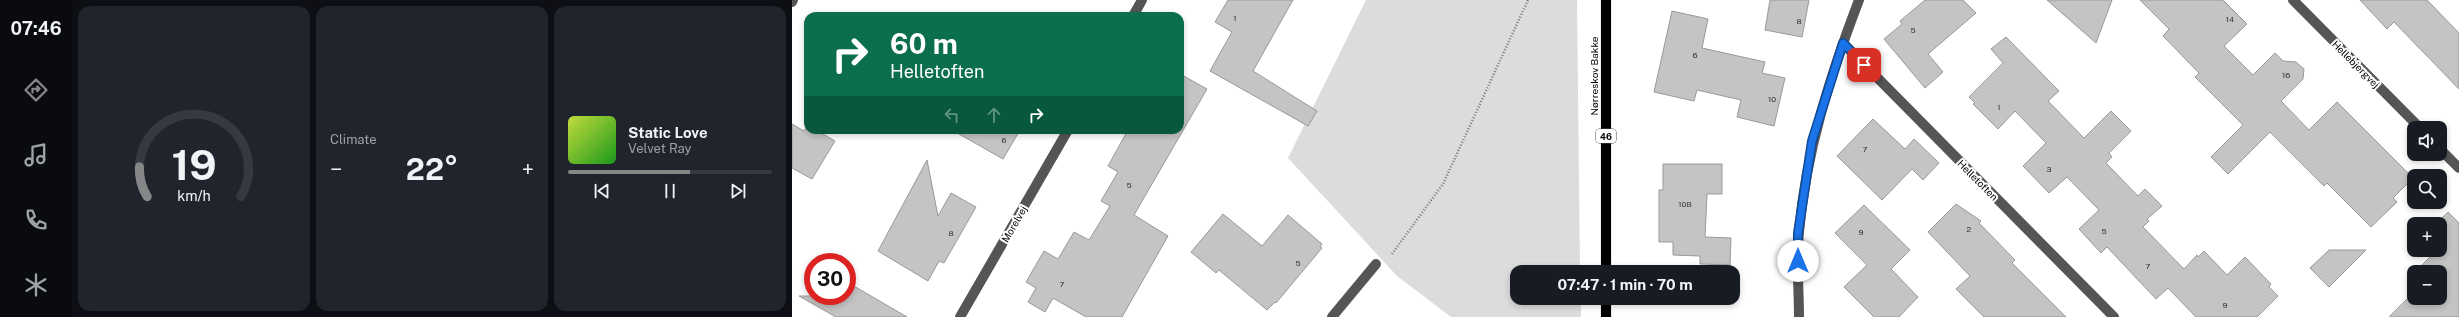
<!DOCTYPE html>
<html lang="en">
<head>
<meta charset="utf-8">
<style>
	:root { --surface:#171b24; --page:#20242c; --text:#f1f3f6; --muted:#9ea1a6; --line:#363941; --accent:#858687 }
	body { margin:0; font-family:"Public Sans",sans-serif; background:var(--page); color:var(--text); height:100vh; display:flex; flex-direction:column; font-size:15px; white-space:nowrap }
	* { box-sizing:border-box; margin:0 }
	p { font-size:13px; color:var(--muted) }
	.icon { flex:none; width:22px; height:22px; fill:none; stroke:currentColor; stroke-width:2; stroke-linecap:round; stroke-linejoin:round }
	.map { position:relative; flex:1; overflow:hidden }
	.details { display:flex; flex-direction:column; gap:6px; padding:6px; background:#0d0f14; width:720px }
	.details>* { flex:none }
	.hud { position:absolute; left:12px; top:12px; width:380px; height:122px; border-radius:12px; box-shadow:0 2px 6px #0003; background:#0b6e4f; color:#fff; overflow:hidden }
	.fabs { position:absolute; left:1615px; top:121px; display:grid; gap:8px }
	.fabs a { display:grid; place-items:center; width:40px; height:40px; border-radius:8px; background:var(--surface); box-shadow:0 2px 6px #0003; font-size:20px }
	.speed { position:absolute; left:12px; top:253px; display:flex; gap:8px; font-size:20px; font-weight:700; text-align:center }
	.speed>* { display:grid; place-content:center; width:52px; height:52px; border-radius:50%; background:var(--surface); box-shadow:0 2px 6px #0003; line-height:1 }
	.speed .limit { border:6px solid #d22; background:#fff; color:#111 }
	.pin { position:absolute; display:grid; place-items:center; width:34px; height:34px; color:#fff; margin:-17px; border-radius:8px; box-shadow:0 2px 6px #0006 }
	.me { position:absolute; width:44px; margin:-22px; rotate:0deg; stroke-linejoin:round; filter:drop-shadow(0 0 3px #0008) }
	.turn { display:flex; align-items:center; gap:14px; height:84px; padding:0 20px; font-size:18px }
	.turn .icon { width:52px; height:52px; stroke-width:2.5 }
	.turn b { display:block; font-size:28px; line-height:34px }
	.lanes { display:flex; align-items:center; height:38px; padding:0 20px; background:#0003; justify-content:center; gap:20px; direction:ltr }
	.lanes .off { opacity:.35 }
	.big { font-size:30px; font-weight:700; line-height:1.1 }
	.details .widget { flex:1; display:flex; flex-direction:column; justify-content:center; gap:6px; min-width:0; padding:0 14px; border-radius:12px; background:var(--page) }
	.details .dial { align-items:center; gap:0 }
	.dial svg { height:104px; overflow:visible; fill:none; stroke:var(--line); stroke-width:7; stroke-linecap:round; text-anchor:middle }
	.dial text { fill:var(--text); stroke:none }
	.song { display:flex; align-items:center; gap:12px }
	.cover { width:48px; height:48px; border-radius:6px; background:linear-gradient(135deg,hsl(70 70% 55%),hsl(120 70% 35%)) }
	.played { height:4px; border-radius:2px; background:linear-gradient(90deg,var(--accent) 60%,var(--line) 60%) }
	.keys { display:flex; justify-content:space-around; direction:ltr }
	.heat { display:flex; justify-content:space-between; align-items:center; font-size:22px; direction:ltr }
	.details .tiles { flex:1; display:grid; gap:6px; grid-template-columns:repeat(3,1fr) }
	.trip { position:absolute; left:718px; top:265px; width:230px; height:40px; border-radius:12px; background:var(--surface); box-shadow:0 2px 6px #0003; font-weight:700; line-height:40px; text-align:center }
	main { display:flex; flex:1; min-height:0 }
	.tabs { display:flex; flex-direction:column; width:72px; justify-content:space-around; align-items:center; background:#090b0e; color:var(--muted) }
	.tabs .icon { width:28px; height:28px }
	.tabs .selected { color:var(--accent) }
	.tabs b { font-size:18px; color:var(--text) }
	.map>svg:first-child { display:block }
	.green { fill:#dcdcdc }
	.building { fill:#c4c4c4; stroke:#999 }
	.lines { fill:none; stroke-linecap:round; stroke-linejoin:round }
	.major-casing { stroke:#dbdbdb; stroke-width:11 }
	.path { stroke:#777; stroke-width:2.5; stroke-dasharray:1 2; stroke-linecap:butt }
	.minor { stroke:#555; stroke-width:10 }
	.major { stroke:#000; stroke-width:10 }
	.route-casing { stroke:#114b97; stroke-width:10 }
	.route { stroke:#1a73e8; stroke-width:7 }
	.labels { text-anchor:middle; dominant-baseline:central; stroke-width:4; stroke-linejoin:round; paint-order:stroke }
	.number-label { font-size:8px; fill:#313131 }
	.shield { fill:#fff; stroke:#4c4c4c; stroke-width:1 }
	.shield-label { font-size:9px; font-weight:bold; fill:#000 }
	.street-label { font-size:10px; fill:#000; stroke:#fff }
</style>
</head>
<body>
<main>
<nav class="tabs">
<b>07:46</b>
<svg class="icon selected" aria-label="directions" viewBox="0 0 24 24"><path d="M12 3l9 9-9 9-9-9zM9 14v-3h6M13 9l2 2-2 2"/></svg>
<svg class="icon" aria-label="music" viewBox="0 0 24 24"><path d="M9 18V5l10-2v13"/><circle cx="6" cy="18" r="3"/><circle cx="16" cy="16" r="3"/></svg>
<svg class="icon" aria-label="phone" viewBox="0 0 24 24"><path d="M5 4h4l2 5-3 2q2 4 5 5l2-3 5 2v4C11 20 4 13 5 4z"/></svg>
<svg class="icon" aria-label="climate" viewBox="0 0 24 24"><path d="M12 3v18M4 7l16 10M4 17L20 7"/></svg>
</nav>
<section class="details">
<div class="tiles">
<div class="widget dial"><svg viewBox="0 0 100 80">
<path d="M14 69A42 42 0 1 1 86 69"/>
<path d="M14 69A42 42 0 0 1 8 46" stroke="#858687"/>
<text x="50" y="56" font-size="32" font-weight="700">19</text>
<text x="50" y="72" font-size="11">km/h</text>
</svg></div>
<div class="widget"><p>Climate</p>
<div class="heat"><a>−</a><b class="big">22°</b><a>+</a></div>
</div>
<div class="widget">
<div class="song"><i class="cover"></i><div><b>Static Love</b><p>Velvet Ray</p></div></div>
<div class="played"></div>
<div class="keys"><svg class="icon" aria-label="previous" viewBox="0 0 24 24"><path d="M18 5L8 12l10 7zM5 5v14"/></svg><svg class="icon" aria-label="pause" viewBox="0 0 24 24"><path d="M8 5v14M16 5v14"/></svg><svg class="icon" aria-label="next" viewBox="0 0 24 24"><path d="M6 5l10 7-10 7zM19 5v14"/></svg></div>
</div>
</div>
</section>
<div class="map">
<svg width="1667" height="317" viewBox="0 0 1667 317">
	<rect width="100%" height="100%" fill="#fff"/>
	<path class="green" d="M574,0h211l3,272h-63v26h64v19h-130l-54,-41 -109,-118z"/>
	<path class="building" d="M436,0h65l-40,71 64,40 -9,15 -98,-55 22,-39 -17,-10z
		M978,0h39l-7,37 -37,-7z
		M1133,0h38l13,13 -48,41 15,18 -18,16 -41,-49 18,-15 -2,-3z
		M1255,0h65l-16,43z
		M1348,0h83l24,24 -23,22 29,29 22,-22 8,8 13,1 8,7 -1,10 -22,22 28,29 28,-28 76,76 -20,20 4,4 -26,25 -44,-44 -3,3 -54,-54 -42,42 -17,-17 32,-32 -48,-48 4,-4 -36,-37 6,-7z
		M1568,0h67l32,33v56l-65,-67 -7,7z
		M880,11l36,8 -6,29 63,14 -3,11 23,5 -11,48 -37,-9 4,-17 -44,-10 -3,11 -40,-9z
		M1214,37l53,54 -11,10 36,37 27,-27 20,20 -22,22 3,4 -6,6 32,33 7,-7 17,17 -15,13 2,2 -6,6 41,42 13,-14 1,2 6,-6 23,24 18,-18 26,27 -2,3 9,9 -21,21h-61l-28,-29 -12,11 -49,-52 -6,6 -22,-24 20,-19 -32,-33 -18,16 -26,-27 23,-23 -31,-32 -17,18 -25,-25 2,-1 -6,-6 34,-34 -12,-14z
		M388,74l27,15 -73,126 34,21 -46,81h-36l-33,-19 -8,14 -17,-10 8,-14 -10,-6 18,-31 14,8 16,-27 15,8 21,-34 -9,-5 17,-29 -10,-6 20,-36h52z
		M1081,119l32,30 9,-10 25,24 -16,17 -11,-11 -30,31 -45,-44z
		M0,124l12,7 4,-6v5h8l19,11 -23,38 -20,-11z
		M160,130h68l-17,29z
		M135,160l11,56 13,-23 25,14 -32,56 -5,-2 -11,20 -50,-30z
		M871,164h59v30h-15l-2,43 26,1 -1,27 -30,-1v-8l-27,-1v-13h-14v-52h4z
		M1164,204l25,17 -2,2 36,37 -3,3 54,54h-82l-28,-28 14,-13 -42,-44z
		M1072,205l46,45 -19,19 27,28 -19,20h-25l-30,-30 23,-22 -32,-32z
		M1656,212l11,11v94h-70l25,-25v6h26v-26h-25l19,-19 -3,-3h9v-26h-4z
		M431,214l39,32 26,-31 34,29 -2,3 2,1 -46,55 -1,-1 -8,8 -48,-40 -3,3 -25,-21z
		M1537,250h37l-37,37 -19,-19z
		M55,282l60,35h-71l-37,-21h48z"/>
	<g class="lines">
		<defs>
			<path id="major" d="M814,0v272
				M814,298v19"/>
		</defs>
		<use href="#major" class="major-casing"/>
		<path class="path" d="M600,254l51,-70 85,-184"/>
		<path class="minor" d="M1501,0l127,128
			M0,2l1,-2
			M341,16l9,-16
			M1051,43l271,274
			M1648,149l19,19
			M168,317l108,-187
			M540,317l44,-53
			M1007,317c0,-28 -3,-57 0,-85 7,-81 31,-156 60,-232"/>
		<use href="#major" class="major"/>
	</g>
	<g class="lines">
		<defs>
			<path id="route" d="M1006,261v-28l14,-92 31,-98 21,22"/>
		</defs>
		<use href="#route" class="route-casing"/>
		<use href="#route" class="route"/>
	</g>
	<g class="labels">
		<g class="number-label">
			<text x="443" y="18">1</text>
			<text x="1438" y="19">14</text>
			<text x="1007" y="21">8</text>
			<text x="1121" y="30">5</text>
			<text x="903" y="55">6</text>
			<text x="1494" y="75">16</text>
			<text x="980" y="99">10</text>
			<text x="1207" y="107">1</text>
			<text x="212" y="140">6</text>
			<text x="1073" y="149">7</text>
			<text x="1257" y="169">3</text>
			<text x="337" y="185">5</text>
			<text x="893" y="204">10B</text>
			<text x="1177" y="229">2</text>
			<text x="1312" y="231">5</text>
			<text x="1069" y="232">9</text>
			<text x="159" y="233">8</text>
			<text x="506" y="263">5</text>
			<text x="1356" y="266">7</text>
			<text x="270" y="284">7</text>
			<text x="1433" y="305">9</text>
		</g>
		<rect class="shield" x="804" y="129" width="20" height="14" rx="3"/>
		<g class="shield-label">
			<text x="814" y="136">46</text>
		</g>
		<g class="street-label">
			<text transform="translate(1564 64) rotate(45)">Hellebjergvej</text>
			<text transform="translate(802 76) rotate(-90)">Nørreskov Bakke</text>
			<text transform="translate(1186 180) rotate(45)">Helletoften</text>
			<text transform="translate(222 224) rotate(-60)">Morelvej</text>
		</g>
	</g>
</svg>
<div class="fabs">
<a><svg class="icon" aria-label="sound" viewBox="0 0 24 24"><path d="M4 9h4l5-4v14l-5-4H4zM17 9q2 3 0 6"/></svg></a>
<a><svg class="icon" aria-label="search" viewBox="0 0 24 24"><circle cx="10" cy="10" r="6"/><path d="M15 15l6 6"/></svg></a>
<a>+</a>
<a>−</a>
</div>
<div class="speed"><div class="limit">30</div></div>
<div class="pin" style="left:1072px;top:65px;background:#d93025"><svg class="icon" aria-label="arrive" viewBox="0 0 24 24"><path d="M6 21V4h12l-3 4 3 4H6"/></svg></div>
<svg class="me" style="left:1006px;top:261px" viewBox="-20 -20 40 40"><circle r="19" fill="#fff"/><path d="M0-13L10 11 0 6-10 11z" fill="#1a73e8"/></svg>
<div class="trip">07:47 · 1 min · 70 m</div>
<div class="hud">
<div class="turn"><svg class="icon" aria-label="right" viewBox="0 0 24 24"><path d="M7 20v-9h11M14 6l5 5-5 5"/></svg><div><b>60 m</b>Helletoften</div></div>
<div class="lanes"><svg class="icon off" aria-label="left" viewBox="0 0 24 24"><path d="M17 20v-9H6M10 6l-5 5 5 5"/></svg><svg class="icon off" aria-label="ahead" viewBox="0 0 24 24"><path d="M12 20V5M6 11l6-6 6 6"/></svg><svg class="icon" aria-label="right" viewBox="0 0 24 24"><path d="M7 20v-9h11M14 6l5 5-5 5"/></svg></div>
</div>
</div>
</main>
</body>
</html>
